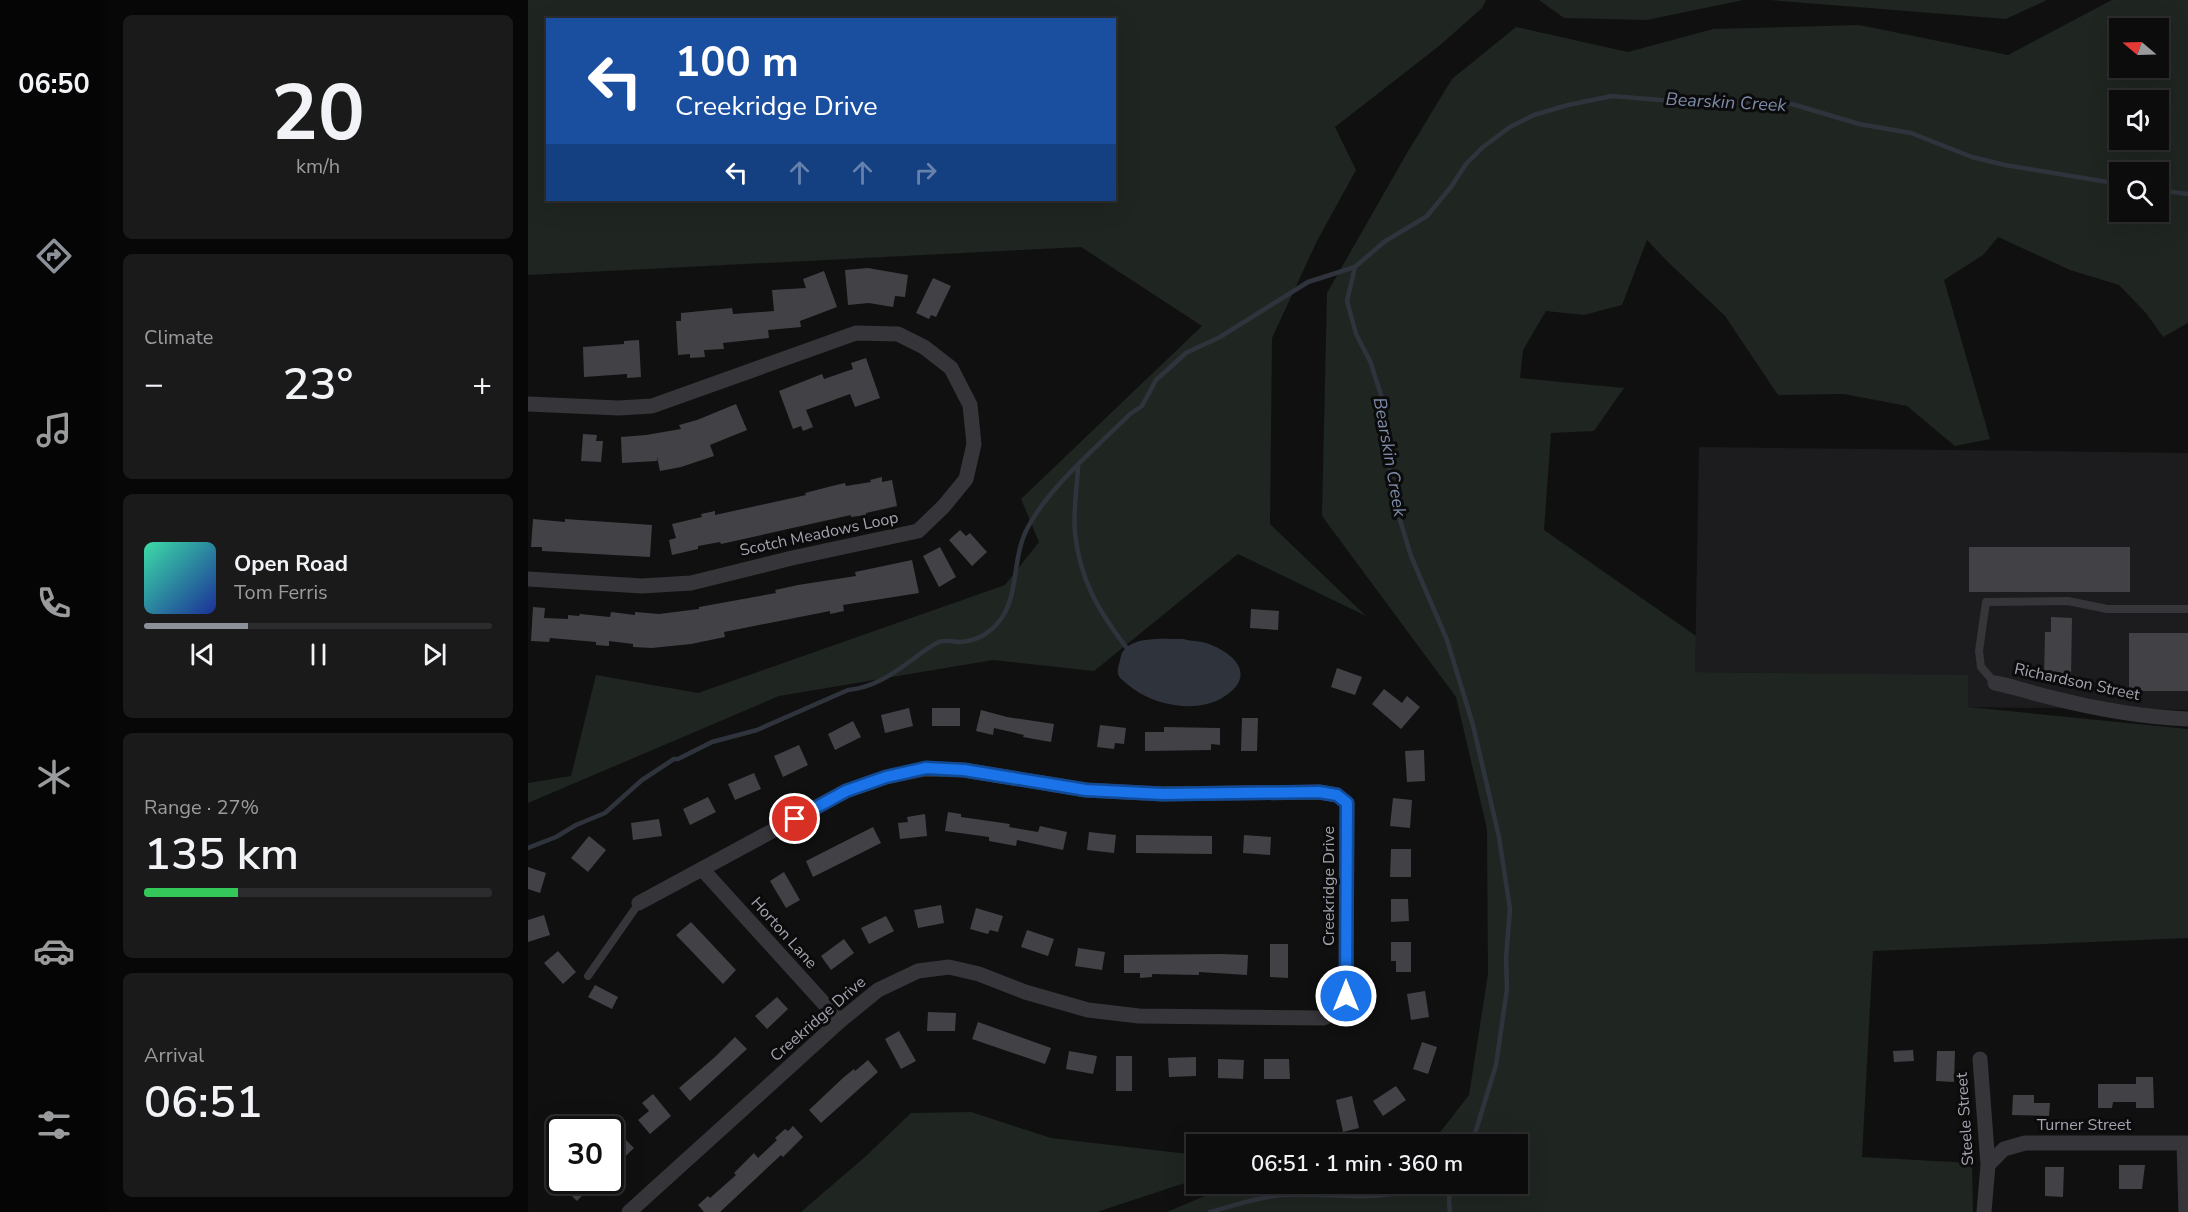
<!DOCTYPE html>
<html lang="en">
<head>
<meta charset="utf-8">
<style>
	:root { --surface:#0c0c0d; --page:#1a1a1b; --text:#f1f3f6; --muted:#9a9b9d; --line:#2c2c2e; --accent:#8c9099 }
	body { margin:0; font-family:"Nunito Sans",sans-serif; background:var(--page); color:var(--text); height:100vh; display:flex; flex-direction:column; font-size:22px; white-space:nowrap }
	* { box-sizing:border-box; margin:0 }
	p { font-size:20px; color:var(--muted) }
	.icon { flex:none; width:33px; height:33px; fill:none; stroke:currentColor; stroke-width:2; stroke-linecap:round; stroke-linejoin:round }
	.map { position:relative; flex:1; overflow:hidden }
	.sheet { display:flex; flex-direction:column; gap:15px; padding:15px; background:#070707; width:420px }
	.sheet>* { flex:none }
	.hud { position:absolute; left:18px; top:18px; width:570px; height:183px; border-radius:0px; box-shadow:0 6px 24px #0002,0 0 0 2px var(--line); background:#1a4fa0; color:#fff; overflow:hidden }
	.needle { width:39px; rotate:289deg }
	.controls { position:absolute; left:1581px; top:18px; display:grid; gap:12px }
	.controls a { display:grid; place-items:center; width:60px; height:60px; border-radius:0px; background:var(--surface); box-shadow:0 6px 24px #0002,0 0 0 2px var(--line); font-size:30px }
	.speed { position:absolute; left:18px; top:1116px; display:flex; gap:12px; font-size:30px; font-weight:700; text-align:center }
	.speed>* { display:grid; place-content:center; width:78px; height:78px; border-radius:50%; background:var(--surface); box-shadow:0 6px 24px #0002,0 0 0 2px var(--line); line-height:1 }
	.speed .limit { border:3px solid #111; border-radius:9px; background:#fff; color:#111 }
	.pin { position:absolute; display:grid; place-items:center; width:51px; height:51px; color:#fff; margin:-26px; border:3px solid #fff; border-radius:50%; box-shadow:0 2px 6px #0007 }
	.me { position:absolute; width:66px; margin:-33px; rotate:0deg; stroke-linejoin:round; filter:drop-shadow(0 0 4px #0008) }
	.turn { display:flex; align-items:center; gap:21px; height:126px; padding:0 30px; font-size:27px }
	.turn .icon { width:78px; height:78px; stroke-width:2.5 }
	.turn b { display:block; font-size:42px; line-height:51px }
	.lanes { display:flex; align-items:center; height:57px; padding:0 30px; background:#0003; justify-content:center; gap:30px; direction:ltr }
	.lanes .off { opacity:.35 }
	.big { font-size:45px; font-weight:600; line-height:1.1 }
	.sheet .widget { flex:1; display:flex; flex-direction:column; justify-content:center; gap:9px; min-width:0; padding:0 21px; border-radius:9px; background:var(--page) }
	.sheet .dial { align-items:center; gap:0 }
	.dial b { font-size:78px; line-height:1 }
	.song { display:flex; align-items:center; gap:18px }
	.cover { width:72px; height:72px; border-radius:9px; background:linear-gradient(135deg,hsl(160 70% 55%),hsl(230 70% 35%)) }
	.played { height:6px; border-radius:3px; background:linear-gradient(90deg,var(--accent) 30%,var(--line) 30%) }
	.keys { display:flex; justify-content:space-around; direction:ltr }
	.heat { display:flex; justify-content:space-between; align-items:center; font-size:33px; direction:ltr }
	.charge { height:9px; border-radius:4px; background:linear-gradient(90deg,#34c759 27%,var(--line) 0) }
	.trip { position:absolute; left:658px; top:1134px; width:342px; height:60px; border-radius:0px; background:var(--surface); box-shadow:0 6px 24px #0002,0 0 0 2px var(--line); font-weight:600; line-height:60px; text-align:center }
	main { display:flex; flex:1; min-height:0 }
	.dock { display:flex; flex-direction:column; width:108px; justify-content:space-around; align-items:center; background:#050505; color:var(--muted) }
	.dock .icon { width:42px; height:42px }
	.dock .current { color:var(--accent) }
	.dock b { font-size:27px; color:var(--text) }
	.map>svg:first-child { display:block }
	.built { fill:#1c1c1e }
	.green { fill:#1f2521; fill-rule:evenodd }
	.water { fill:#2f343c }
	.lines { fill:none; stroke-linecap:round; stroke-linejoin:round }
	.stream { stroke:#2f343c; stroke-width:4.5 }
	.building { fill:#424246 }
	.lane { stroke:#36363a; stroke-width:8 }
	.street { stroke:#36363a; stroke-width:15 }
	.route-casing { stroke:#114b97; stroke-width:15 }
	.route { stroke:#1a73e8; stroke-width:10 }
	.labels { text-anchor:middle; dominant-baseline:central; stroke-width:6; stroke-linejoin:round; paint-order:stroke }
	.street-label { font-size:16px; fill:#a3a4b0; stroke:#0b0b0c }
	.water-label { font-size:18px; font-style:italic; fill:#7d8ba8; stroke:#0b0b0c }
</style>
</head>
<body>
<main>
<nav class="dock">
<b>06:50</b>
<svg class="icon current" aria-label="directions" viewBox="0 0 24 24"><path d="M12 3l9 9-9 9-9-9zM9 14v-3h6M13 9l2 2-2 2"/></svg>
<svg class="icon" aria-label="music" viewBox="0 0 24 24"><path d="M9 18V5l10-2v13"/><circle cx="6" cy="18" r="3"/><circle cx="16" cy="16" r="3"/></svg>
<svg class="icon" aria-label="phone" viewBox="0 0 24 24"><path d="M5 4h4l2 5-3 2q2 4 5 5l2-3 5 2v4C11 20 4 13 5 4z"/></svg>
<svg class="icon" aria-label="climate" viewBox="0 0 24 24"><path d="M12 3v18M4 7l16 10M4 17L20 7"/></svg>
<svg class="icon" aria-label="car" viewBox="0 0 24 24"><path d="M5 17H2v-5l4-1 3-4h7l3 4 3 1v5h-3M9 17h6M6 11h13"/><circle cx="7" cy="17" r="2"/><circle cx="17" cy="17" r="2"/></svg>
<svg class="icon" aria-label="filters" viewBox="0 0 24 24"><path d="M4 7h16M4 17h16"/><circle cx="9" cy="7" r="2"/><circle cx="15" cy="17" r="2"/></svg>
</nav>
<section class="sheet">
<div class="widget dial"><b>20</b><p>km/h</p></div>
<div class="widget"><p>Climate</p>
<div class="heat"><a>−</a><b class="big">23°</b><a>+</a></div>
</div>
<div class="widget">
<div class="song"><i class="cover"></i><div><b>Open Road</b><p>Tom Ferris</p></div></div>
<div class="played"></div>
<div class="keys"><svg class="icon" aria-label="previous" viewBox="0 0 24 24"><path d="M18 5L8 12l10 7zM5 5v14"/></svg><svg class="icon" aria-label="pause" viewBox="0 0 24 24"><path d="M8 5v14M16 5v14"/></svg><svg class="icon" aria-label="next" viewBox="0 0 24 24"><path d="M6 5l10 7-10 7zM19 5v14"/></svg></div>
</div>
<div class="widget"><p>Range · 27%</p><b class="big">135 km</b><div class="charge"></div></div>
<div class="widget"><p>Arrival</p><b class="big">06:51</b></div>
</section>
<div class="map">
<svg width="1660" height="1212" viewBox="0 0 1660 1212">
	<rect width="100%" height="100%" fill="#101011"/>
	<path class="built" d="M1171,447l489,6v257l-220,-3v-31l-273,-4z"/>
	<path class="green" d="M0,0h958l-4,8 -43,38 -104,81 21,43 -39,71 -45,97 -2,186 96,92 -128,-62 -144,117 -101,-11 -214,36 -251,107v-20l43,-7 25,-101 102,18 307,-108 34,-43 -18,-43 181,-173 -121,-79 -553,28zM20,20h566v180h-566z
		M1011,0h204l-96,20 -83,-2z
		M1242,0h277l-41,19z
		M1584,0h76v323l-25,14 -17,-24 -27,-28 -49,-15 -72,-33 -15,18 -39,25 46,159 -35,7 -48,-40 -63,-12 -66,1 -53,-79 -58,-55 -20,-21 -25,65 -38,10 -38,-4 -23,39 -3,28 104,10 -30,43 -43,2 -7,97 152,106 -1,36 273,3v32l220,22v209l-315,13 -11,206 110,6 1,49h-806l66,-28h285v-40h-87l38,-49 19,-121 -1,-145 -31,-132 -134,-181 5,-223 80,-140 45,-74 64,-52 112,25 85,-23 146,-4 149,30zM1630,28v40h-38v-40zM1630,100v40h-38v-40zM1630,172v40h-38v-40z
		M443,1112l80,26 146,17v24l-100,33h-296l65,-56 45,-43z"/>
	<path class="water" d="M655,639c7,2 16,2 23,4 30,10 52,34 16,55 -28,16 -71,7 -95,-14 -3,-3 -8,-6 -9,-10 -1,-5 2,-13 3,-18 2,-10 15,-15 25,-16 12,-2 25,-1 37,-1z"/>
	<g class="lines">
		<path class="stream" d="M1630,190l30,4
			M550,467c-1,21 -5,44 -3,66 5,47 23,77 51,114l4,2
			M0,848l28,-11 20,-12 29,-12 37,-33 32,-21h4l34,-17 45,-12 91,-40c23,-2 42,-14 61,-28 10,-7 19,-15 30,-20 6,-2 13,-1 18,0 17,0 29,-6 40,-18 23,-25 14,-64 30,-95 21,-41 70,-82 103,-115l12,-8 14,-26 30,-27 34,-16 88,-55 47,-15
			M941,1144l5,-7 22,-72 11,-76 -1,-31 4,-49 -11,-72 -26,-112 -26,-85 -36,-84 -18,-59 -10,-96 -13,-40 -14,-27 -9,-33 8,-34 29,-25 43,-26 24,-29 15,-23 17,-17 27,-20 24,-12 34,-10 44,-9 73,6 107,2 67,20 52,9 61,24 33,8 115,19
			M922,1184l-1,19 1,9
			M682,1212c23,-6 47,-15 72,-17 44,-3 103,10 143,-11"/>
	</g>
	<path class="building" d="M340,268l40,7 -3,22 -10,-1 -2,11 -24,-4 -21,2 -3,-35z
		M296,271l13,36 -37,14 1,6 -33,3 1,8 -46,5 1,6 -20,1 1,7 -15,1v-4l-12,1 -2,-34h5v-8l51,-5 1,6 41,-3 -2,-21 34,-2 -3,-9z
		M405,278l18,8 -15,31 -5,-2 -2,4 -13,-6z
		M111,340l2,37 -14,1v-4l-43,3 -1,-30 41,-3v-3z
		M338,358l14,40 -25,9 -5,-13 -44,16 7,17 -10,4 -2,-5 -8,3 -14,-38 43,-17 2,5 29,-10 -2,-6z
		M208,404l11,26 -37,15 4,11 -33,11 -21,4 -3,-14v4l-35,2 -1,-26 25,-2 35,-6 -2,-4 18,-5z
		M55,434l14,1 -1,6h7l-2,21 -20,-1z
		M354,477v5l10,-2 5,26 -31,7v2l-15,2v-2l-130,29 -1,-2 -22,4v3l-26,6 -3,-15 7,-2 -4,-14 30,-7 -1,-3 14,-3v4l91,-20 -1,-2 27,-7 13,-3 1,3 25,-4 -1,-2z
		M5,519l32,3v-3l87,6 -2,32 -108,-6v-4h-11z
		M432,530l6,6 4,-3 17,19 -15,14 -23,-26z
		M412,547l16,30 -17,10 -16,-31z
		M1441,547h161v45h-161z
		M384,560l7,33 -76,12 1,6 -14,3v-3l-106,21 1,5 -34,7 -39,4 -19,-1v-3l-24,-3v5l-13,-1v-3l-46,-4 -1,4 -18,-1 2,-34 12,1 -1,10 24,1v-4l11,1 1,-2 30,3 1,-5 24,3v-3l24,2 40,-5v-2l77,-14 -1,-3 23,-5 58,-9 -1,-4z
		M723,609l28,2 -1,19 -28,-2z
		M1523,617l21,1 -1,61h-27l1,-47h6z
		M1601,633h59v58h-59z
		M809,668l25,9 -7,18 -24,-8z
		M856,689l18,14 5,-7 13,11 -19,22 -29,-25z
		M381,708l4,18 -28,7 -4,-18z
		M404,708h28v18h-28z
		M453,710l26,7 47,7 -3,18 -28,-5 1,-2 -30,-7 -1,7 -17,-4z
		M714,718h16l-1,33h-16z
		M325,721l8,16 -26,13 -7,-16z
		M572,725l26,3 -2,16 -9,-1 -1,6 -17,-2z
		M636,727l56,1v17l-9,-1v6l-66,1v-19h19z
		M271,745l9,20 -25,12 -9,-21z
		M896,750l1,31 -18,1 -2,-31z
		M226,773l7,16 -26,11 -7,-16z
		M180,797l8,15 -26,13 -7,-16z
		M865,798l19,2 -2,28 -20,-2z
		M420,812l13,2v3l49,7 -1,3 29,5 2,-6 27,6 -4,18 -46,-10 -1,6 -27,-5v-4l-44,-6z
		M397,814l2,22 -27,3 -2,-16 10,-1 -1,-5z
		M131,819l3,17 -29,4 -2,-17z
		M345,827l8,16 -68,34 -7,-16z
		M561,832l27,3 -2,18 -27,-3z
		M608,835l76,1v18l-76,-1z
		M716,835l27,2 -1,18 -27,-2z
		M61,836l17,14 -18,22 -17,-14z
		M863,849h20v28h-21z
		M0,867l18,6 -6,20 -12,-4z
		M256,872l16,28 -14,8 -16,-27z
		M863,899h17l1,22 -18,1z
		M413,905l3,18 -26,5 -4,-18z
		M448,908l27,8 -5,16 -8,-2 -2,4 -18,-5z
		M16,915l6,20 -22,7v-22z
		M358,916l8,15 -25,13 -8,-16z
		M163,922l45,48 -13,14 -47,-49z
		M499,930l27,9 -6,17 -27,-9z
		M316,939l10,14 -23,17 -10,-14z
		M863,942h20v30h-15v-11h-5z
		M742,944h18v34l-18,-1z
		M550,948l27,4 -3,18 -27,-4z
		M30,951l18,21 -13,12 -19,-21z
		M692,954l28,1 -1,20 -48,-3v3l-47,-1v3l-12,1v-5h-16v-18z
		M67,985l23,12 -6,12 -24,-12z
		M897,991l4,26 -18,3 -4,-26z
		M249,997l11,12 -21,20 -12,-13z
		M400,1012l28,1 -1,18h-28z
		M450,1022l73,26 -6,16 -73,-25z
		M371,1031l17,30 -15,8 -16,-30z
		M207,1037l12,12 -57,52 -11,-13 36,-31z
		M894,1042l15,5 -9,27 -15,-5z
		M1385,1050l1,11 -20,1 -1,-11z
		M541,1051l28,5 -4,18 -27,-5z
		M1409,1051h18l-1,31 -18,-1z
		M588,1056h16v35h-16z
		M668,1057v19l-27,1 -1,-19z
		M690,1059l26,1 -1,19 -25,-1z
		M736,1059h25l1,20h-26z
		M340,1060l10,12 -57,51 -12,-13 35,-33 10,-8 1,2z
		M1608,1077h17l1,31h-18v-6h-23l-1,6h-14v-24h38z
		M868,1086l10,14 -23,16 -10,-15z
		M125,1094l18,22 -21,18 -12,-14 11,-9 -7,-8z
		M1485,1095h21v8h16l-1,13 -37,-1z
		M824,1096l7,32 -16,4 -7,-32z
		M265,1126l10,11 -20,20 -2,-2 -61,57h-16l-6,-7 10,-9 2,2 26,-23 -2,-2 20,-20 4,5 19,-18 -2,-2 10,-9 3,2z
		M93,1135l13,13 -24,23v-25z
		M1591,1165h26l-3,24h-23z
		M1517,1167h19l-1,30 -18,-1z
		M43,1180h26l-20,21 -13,-13z"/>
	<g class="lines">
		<path class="lane" d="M1467,683l-14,-16 -2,-16 7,-49 82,-1 39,8h81
			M60,976l51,-73"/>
		<path class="street" d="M0,404l91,4 33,-2 204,-73 42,1 26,13 27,21 19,37 4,39 -8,35 -22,27 -26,25 -126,27 -101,25 -49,3 -114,-7
			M1467,683c17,3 33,9 50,13 46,12 95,21 143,23
			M174,869l138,152
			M1452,1059l8,106 -4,47
			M1656,1143l2,69
			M1460,1165l16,-16 21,-6h163
			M101,1212l211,-191 38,-31 40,-19 31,-4 30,7 46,18 63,18 51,6 184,2 17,-7 6,-15 1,-193 -10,-8 -18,-3 -156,2 -77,-4 -122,-20 -39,-1 -39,8 -40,14 -207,112"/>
	</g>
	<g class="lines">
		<defs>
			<path id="route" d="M267,819l51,-28 40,-14 40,-9 38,2 122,20 77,4 156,-2 18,3 10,8 -1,193"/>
		</defs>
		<use href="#route" class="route-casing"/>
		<use href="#route" class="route"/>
	</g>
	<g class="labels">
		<g class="street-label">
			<text transform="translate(291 534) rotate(-12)">Scotch Meadows Loop</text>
			<text transform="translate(1549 682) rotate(12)">Richardson Street</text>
			<text transform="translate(801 886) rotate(-90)">Creekridge Drive</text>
			<text transform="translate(256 933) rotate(48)">Horton Lane</text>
			<text transform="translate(290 1019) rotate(-41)">Creekridge Drive</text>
			<text transform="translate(1437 1119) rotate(-94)">Steele Street</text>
			<text x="1556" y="1125">Turner Street</text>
		</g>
		<g class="water-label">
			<text transform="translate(1198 102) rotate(3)">Bearskin Creek</text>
			<text transform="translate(862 457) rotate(80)">Bearskin Creek</text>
		</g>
	</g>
</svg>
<div class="controls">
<a><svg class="needle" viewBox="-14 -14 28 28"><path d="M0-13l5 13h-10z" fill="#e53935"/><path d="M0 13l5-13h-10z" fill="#9a9b9d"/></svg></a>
<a><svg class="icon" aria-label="sound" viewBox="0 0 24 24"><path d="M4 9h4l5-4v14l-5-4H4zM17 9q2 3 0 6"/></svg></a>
<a><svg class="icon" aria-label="search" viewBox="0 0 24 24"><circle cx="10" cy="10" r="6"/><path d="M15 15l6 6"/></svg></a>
</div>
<div class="speed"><div class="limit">30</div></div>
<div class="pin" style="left:267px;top:819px;background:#d93025"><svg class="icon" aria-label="arrive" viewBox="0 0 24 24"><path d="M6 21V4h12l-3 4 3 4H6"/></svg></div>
<svg class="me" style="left:818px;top:996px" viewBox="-20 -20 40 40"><circle r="17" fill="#1a73e8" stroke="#fff" stroke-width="3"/><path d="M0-11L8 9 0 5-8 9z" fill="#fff"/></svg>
<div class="trip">06:51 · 1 min · 360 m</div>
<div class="hud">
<div class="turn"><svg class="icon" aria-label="left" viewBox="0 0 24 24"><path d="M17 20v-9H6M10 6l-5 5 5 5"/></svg><div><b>100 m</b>Creekridge Drive</div></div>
<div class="lanes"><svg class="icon" aria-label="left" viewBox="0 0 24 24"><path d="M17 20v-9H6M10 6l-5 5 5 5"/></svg><svg class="icon off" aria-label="ahead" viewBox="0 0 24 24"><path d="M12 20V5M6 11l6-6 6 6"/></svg><svg class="icon off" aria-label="ahead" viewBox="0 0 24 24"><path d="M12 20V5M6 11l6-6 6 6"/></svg><svg class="icon off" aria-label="right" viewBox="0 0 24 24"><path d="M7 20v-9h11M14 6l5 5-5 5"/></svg></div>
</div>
</div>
</main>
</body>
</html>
